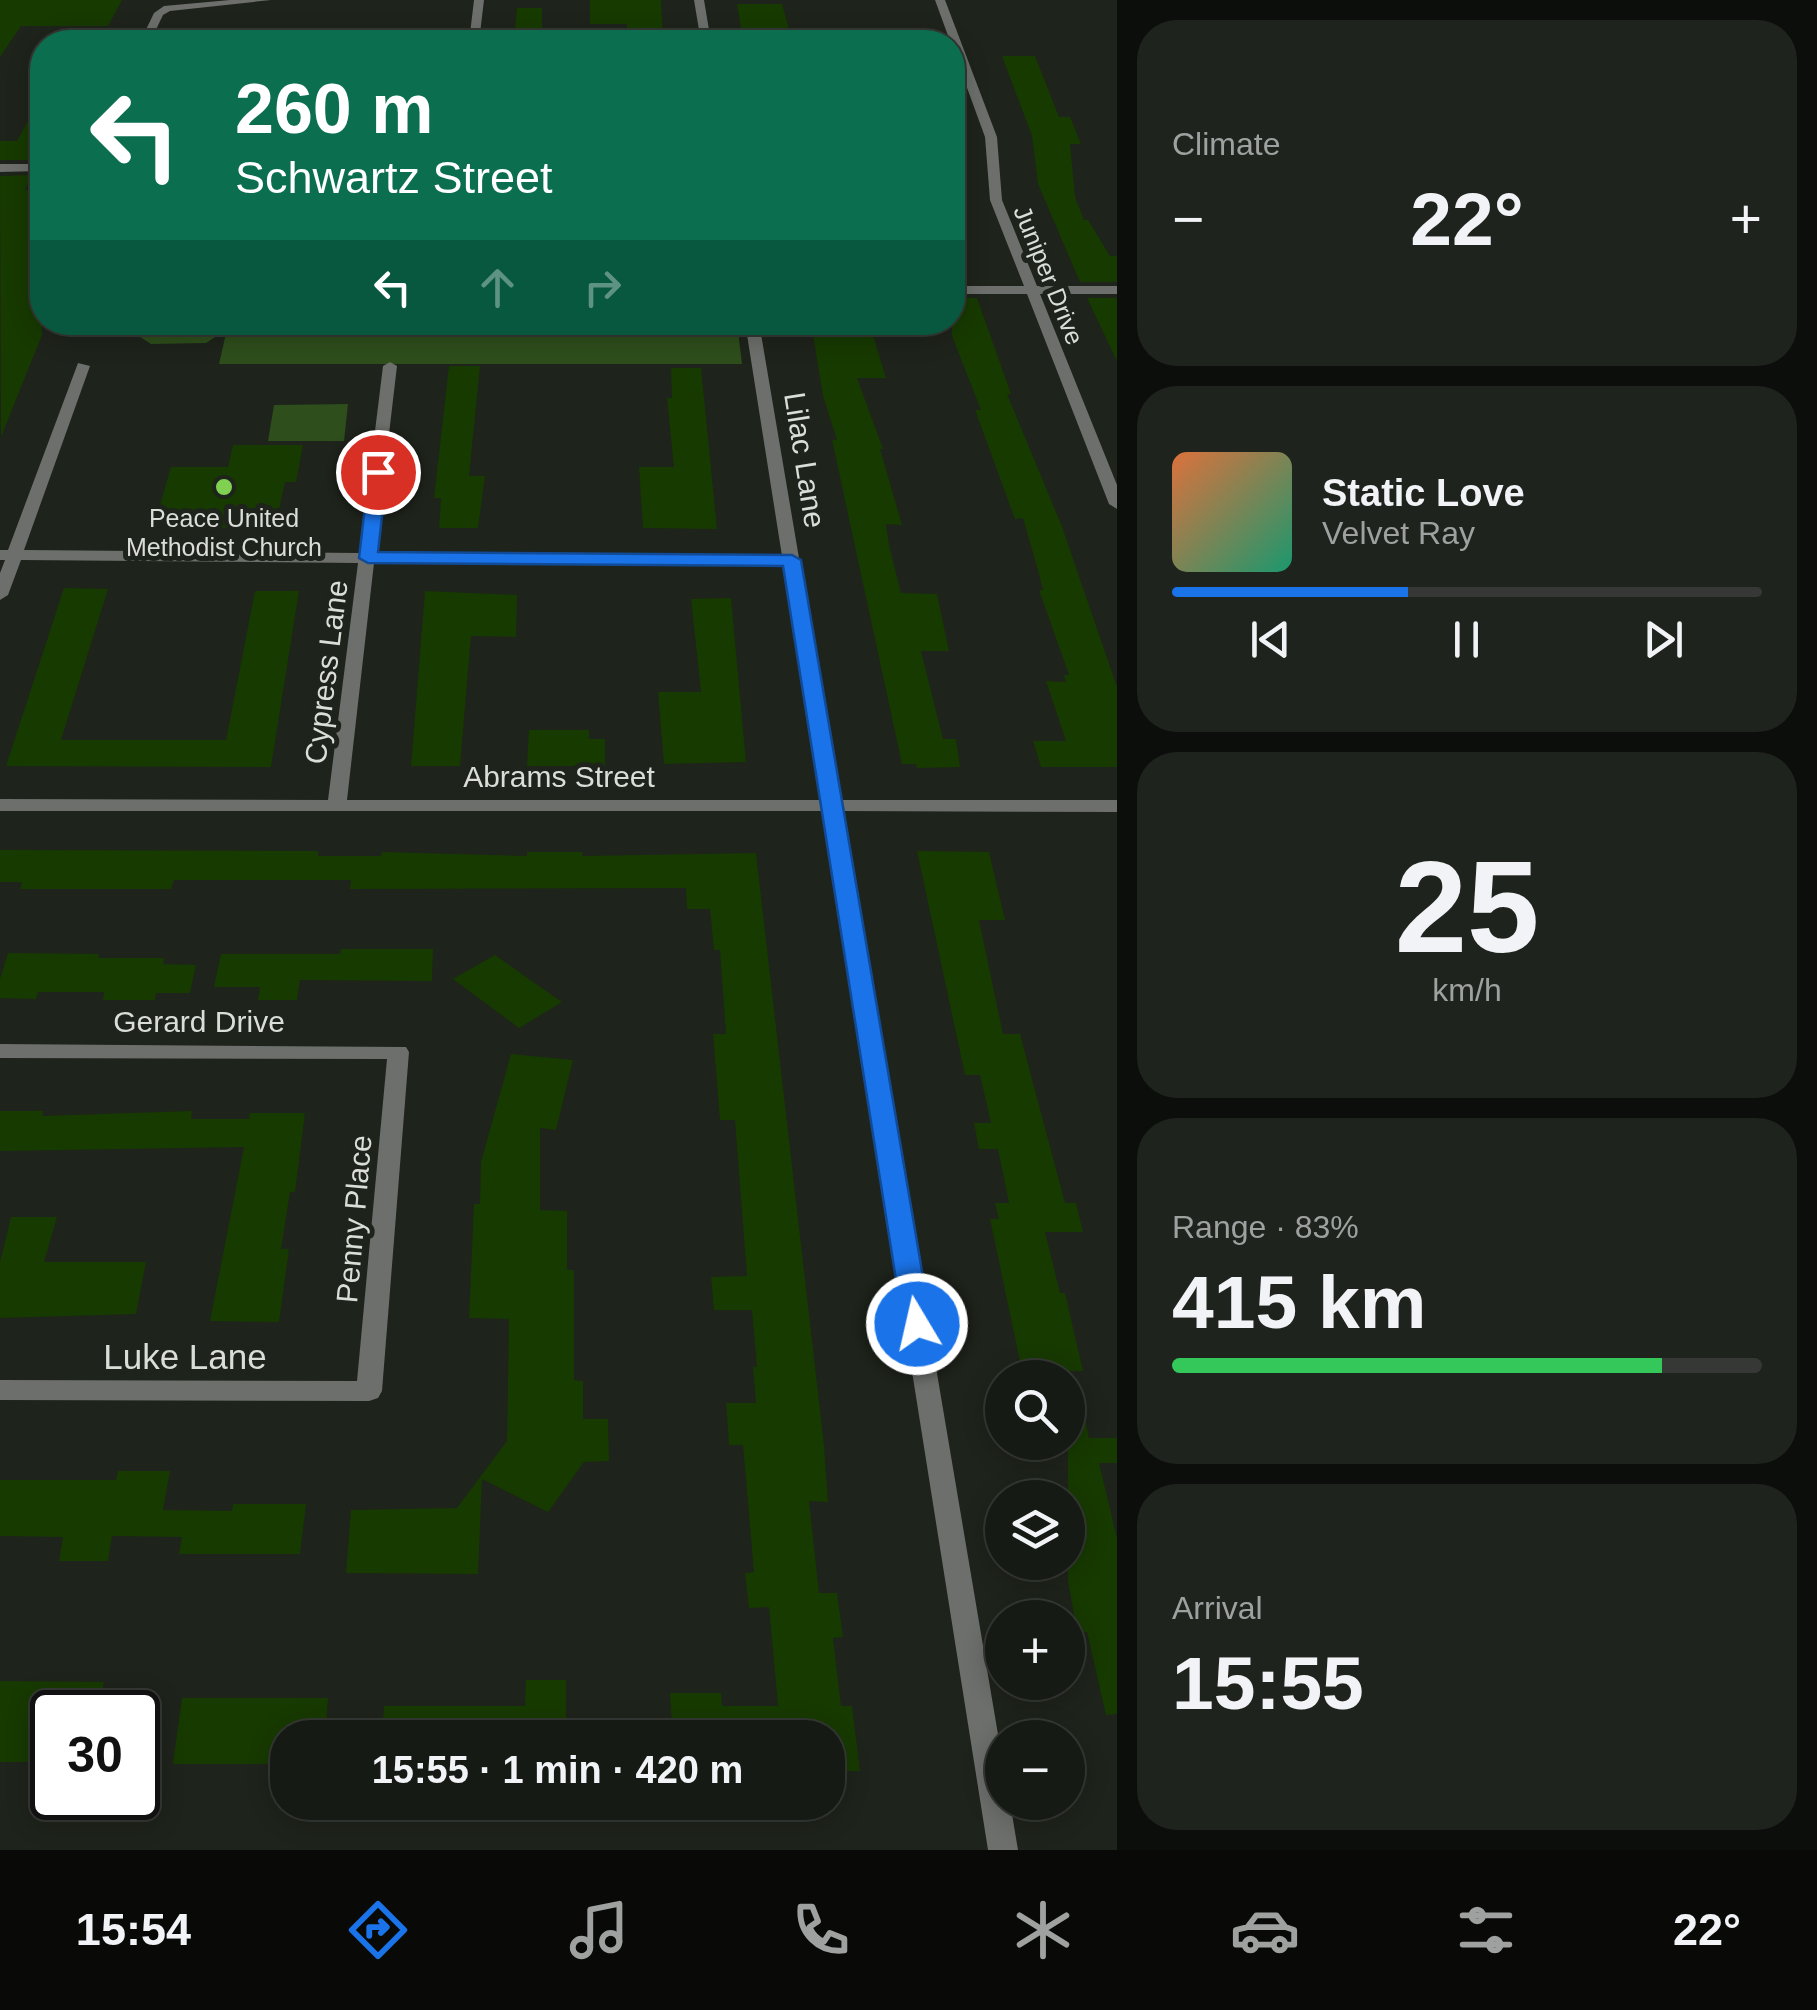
<!DOCTYPE html>
<html lang="en">
<head>
<meta charset="utf-8">
<style>
	:root { --surface:#161a14; --page:#1f231d; --text:#f1f3f6; --muted:#9ea1a0; --line:#353834; --accent:#1a73e8 }
	body { margin:0; font-family:Arial,sans-serif; background:var(--page); color:var(--text); height:100vh; display:flex; flex-direction:column; font-size:38px; white-space:nowrap }
	* { box-sizing:border-box; margin:0 }
	p { font-size:32px; color:var(--muted) }
	.icon { flex:none; width:55px; height:55px; fill:none; stroke:currentColor; stroke-width:2; stroke-linecap:round; stroke-linejoin:round }
	.map { position:relative; flex:1; overflow:hidden }
	.panel { display:flex; flex-direction:column; gap:20px; padding:20px; background:#0c0e0b; width:700px }
	.panel>* { flex:none }
	.banner { position:absolute; left:30px; top:30px; width:935px; height:305px; border-radius:40px; box-shadow:0 5px 25px #0003,0 0 0 2px var(--line); background:#0b6e4f; color:#fff; overflow:hidden }
	.controls { position:absolute; left:985px; top:1360px; display:grid; gap:20px }
	.controls a { display:grid; place-items:center; width:100px; height:100px; border-radius:50%; background:var(--surface); box-shadow:0 5px 25px #0003,0 0 0 2px var(--line); font-size:50px }
	.speed { position:absolute; left:30px; top:1690px; display:flex; gap:20px; font-size:50px; font-weight:700; text-align:center }
	.speed>* { display:grid; place-content:center; width:130px; height:130px; border-radius:50%; background:var(--surface); box-shadow:0 5px 25px #0003,0 0 0 2px var(--line); line-height:1 }
	.speed .limit { border:5px solid #111; border-radius:15px; background:#fff; color:#111 }
	.pin { position:absolute; display:grid; place-items:center; width:85px; height:85px; color:#fff; margin:-42px; border:5px solid #fff; border-radius:50%; box-shadow:0 2px 10px #0007 }
	.me { position:absolute; width:110px; margin:-55px; rotate:351deg; stroke-linejoin:round; filter:drop-shadow(0 0 8px #0008) }
	.turn { display:flex; align-items:center; gap:35px; height:210px; padding:0 40px; font-size:45px }
	.turn .icon { width:130px; height:130px; stroke-width:2.5 }
	.turn b { display:block; font-size:70px; line-height:85px }
	.lanes { display:flex; align-items:center; height:95px; padding:0 40px; background:#0003; justify-content:center; gap:50px; direction:ltr }
	.lanes .off { opacity:.35 }
	.big { font-size:75px; font-weight:700; line-height:1.1 }
	.panel .card { flex:1; display:flex; flex-direction:column; justify-content:center; gap:15px; min-width:0; padding:0 35px; border-radius:40px; background:var(--page) }
	.panel .dial { align-items:center; gap:0 }
	.dial b { font-size:130px; line-height:1 }
	.song { display:flex; align-items:center; gap:30px }
	.cover { width:120px; height:120px; border-radius:15px; background:linear-gradient(135deg,hsl(20 70% 55%),hsl(160 70% 35%)) }
	.played { height:10px; border-radius:5px; background:linear-gradient(90deg,var(--accent) 40%,var(--line) 40%) }
	.keys { display:flex; justify-content:space-around; direction:ltr }
	.heat { display:flex; justify-content:space-between; align-items:center; font-size:55px; direction:ltr }
	.charge { height:15px; border-radius:8px; background:linear-gradient(90deg,#34c759 83%,var(--line) 0) }
	.trip { position:absolute; left:270px; top:1720px; width:575px; height:100px; border-radius:40px; background:var(--surface); box-shadow:0 5px 25px #0003,0 0 0 2px var(--line); font-weight:700; line-height:100px; text-align:center }
	.dock { display:flex; height:160px; justify-content:space-around; align-items:center; background:#090a08; color:var(--muted) }
	.dock .icon { width:70px; height:70px }
	.dock .on { color:var(--accent) }
	.dock b { font-size:45px; color:var(--text) }
	main { display:flex; flex:1; min-height:0 }
	.map>svg:first-child { display:block }
	.green { fill:#2e4e1c }
	.building { fill:#173a00 }
	.lines { fill:none; stroke-linecap:round; stroke-linejoin:round }
	.minor { fill:#6c6f6b; fill-rule:evenodd }
	.route { fill:#1a73e8; stroke:#114b97; stroke-width:2.5 }
	.poi-dot { fill:#80d051; stroke:#1e231b; stroke-width:4 }
	.labels { text-anchor:middle; dominant-baseline:central; stroke-width:10; stroke-linejoin:round; paint-order:stroke }
	.far-street-label { font-size:25px; fill:#daddd8; stroke:#1e231b }
	.far-poi-label { font-size:25px; fill:#daddd8; stroke:#1e231b }
	.street-label { font-size:30px; fill:#daddd8; stroke:#1e231b }
	.near-street-label { font-size:35px; fill:#daddd8; stroke:#1e231b }
</style>
</head>
<body>
<main>
<div class="map">
<svg width="1117" height="1850" viewBox="0 0 1117 1850">
	<rect width="100%" height="100%" fill="#1e231b"/>
	<path class="green" d="M132,322l605,1 5,41h-523l8,-35 -21,14 -55,1 -23,-15z
		M348,404l-4,37h-76l6,-36z"/>
	<path class="building" d="M0,0h122l-14,26h-87l-21,31z
		M590,0h71l2,36h-37l1,-12h-37z
		M737,4h45l10,36h-49z
		M517,8h25v33l-28,-3z
		M1002,56h33l24,61h11l11,27h-11l5,53 9,23h4l22,36h7v26h-37l-42,-98 -6,-48z
		M42,95v56l-4,9h-38v-19h17z
		M31,175l-6,15h17v145l-41,102 -1,-261z
		M952,298h25l34,96h-4l54,130 56,163v80h-76l-8,-26h33l-20,-60 20,1 -2,-7h5l-30,-85h4l-4,-16 -16,-56 -8,1 -40,-109h6l-29,-74z
		M1087,298h30v63z
		M811,322h58l17,56h-29l26,71h-3l22,76 -16,-1 3,21 12,48 36,1 12,57h-28l22,88h13l4,28 -43,1 -1,-4h-14l-70,-324h5l-14,-44z
		M449,366h31l-11,110h16l-7,52h-39l2,-30h-7z
		M671,368h30l16,161 -74,-1 -4,-61h35l-7,-69h5z
		M233,445h70l-7,37h-11l-10,46h-87l4,-16h-34l13,-45h57z
		M64,588l44,1 -47,151h165l29,-149h44l-28,176 -265,-1z
		M425,591l92,4 -1,42 -45,-1 -11,130h-49z
		M731,598l15,164 -82,2 -6,-72h43l-10,-93z
		M529,730h60v9h16v27h-78z
		M0,850l318,1v5h63l1,-4 145,4v-4h56l-1,4 174,-3 68,592 4,57 -19,-1 10,92h18l6,44 -10,1 8,68h11l8,65h-32v-33h-155l-3,-45h51l1,13h56l-9,-99 -20,1 -4,-35 9,-1 -11,-127h-14l-3,-42h30l-3,-36h4l-5,-57h-38l-3,-33 36,-1 -12,-156h-15l-7,-86h13l-6,-84h-6l-4,-41h-23l-1,-21 -336,1 1,-9h-177l-3,9h-151l2,-7h-22z
		M917,851l72,1 16,68h-26l24,114h17l45,169h11l7,29h-38l15,61h5l18,78h-61l-32,-152h9l-4,-16h14l-11,-54h-19l-5,-26h17l-11,-48h-15z
		M341,949h92l-1,32 -132,-1 -3,20h-39l2,-13h-46l7,-33h119z
		M8,953l91,1 -1,4h66l-1,6 33,1 -6,28h-34l-1,7h-52l1,-8h-66l-2,7 -36,-1v-19z
		M495,955l41,29 26,18 -43,26 -66,-49z
		M511,1054l62,6 -17,70 -16,-2v82l27,1v59h7v110l9,1v38h25l1,42 -25,1 -36,50 -66,-33 -4,95 -132,-1 5,-63 106,-2 50,-67 2,-122 -40,-1 5,-114h6l1,-42z
		M0,1111h43l-1,5 150,-5 -1,8h58l1,-6h55l-10,79h-5l-9,57h8l-10,73 -69,-1 34,-174 -244,4z
		M11,1217h46l-13,45h102l-10,52 -136,4v-56z
		M1079,1390l10,48h28v25h-18l18,75v176l-11,1 -19,-83h-10l-9,-52v-189z
		M118,1471h52l-7,39 69,1 1,-7h73l-6,50h-121l3,-17 -70,-1 -4,25h-49l4,-24 -63,-1v-56h116z
		M526,1680h40v58h-184l2,-32h141z
		M0,1681l104,1 -6,30h-46v38l-21,-1 -2,13h-29z
		M182,1698h146l-3,40h-37v26h-115z"/>
	<g class="lines">
		<path class="minor" d="M230,0h41l-101,11 -7,4 -13,27h-10l14,-29 10,-7z
			M474,0h10l-5,42h-10z
			M694,0h10l7,42h-10z
			M935,0h10l52,137 5,63 35,86h80v8h-77l77,191v24l-8,-5 -82,-210h-75v-8h72l-34,-86 -5,-63z
			M0,164h42v7l-42,1z
			M745,322h14l81,478h277v12l-275,-1 160,947v44h8l8,48h-30l-165,-1039h-823v-12l328,1 30,-237 -337,-3 -13,35 -8,5v-27l5,-13h-5v-10h8l70,-187 12,3 -66,184 336,3 23,-187 7,-4 7,4 -22,187 407,3zM374,563l410,3 37,234h-474z
			M0,1044l406,3 3,5 -27,339 -4,7 -9,3 -369,-1v-20l357,1 30,-322 -387,-1z"/>
	</g>
	<path class="route" d="M378,467l9,5 -9,80 414,3 9,5 130,764 -4,8 -10,3 -10,-3 -4,-8 -120,-758 -415,-3 -9,-5 10,-86z"/>
	<circle class="poi-dot" cx="224" cy="487" r="10"/>
	<g class="labels">
		<g class="far-street-label">
			<text transform="translate(1049 275) rotate(68)">Juniper Drive</text>
		</g>
		<g class="far-poi-label">
			<text x="224" y="518">Peace United<tspan x="224" dy="29">Methodist Church</tspan></text>
		</g>
		<g class="street-label">
			<text transform="translate(805 460) rotate(81)">Lilac Lane</text>
			<text transform="translate(326 672) rotate(-83)">Cypress Lane</text>
			<text x="559" y="776">Abrams Street</text>
			<text x="199" y="1021">Gerard Drive</text>
			<text transform="translate(354 1219) rotate(-85)">Penny Place</text>
		</g>
		<g class="near-street-label">
			<text x="185" y="1356">Luke Lane</text>
		</g>
	</g>
</svg>
<div class="controls">
<a><svg class="icon" aria-label="search" viewBox="0 0 24 24"><circle cx="10" cy="10" r="6"/><path d="M15 15l6 6"/></svg></a>
<a><svg class="icon" aria-label="layers" viewBox="0 0 24 24"><path d="M12 4l9 5-9 5-9-5zM3 14l9 5 9-5"/></svg></a>
<a>+</a>
<a>−</a>
</div>
<div class="speed"><div class="limit">30</div></div>
<div class="pin" style="left:378px;top:472px;background:#d93025"><svg class="icon" aria-label="arrive" viewBox="0 0 24 24"><path d="M6 21V4h12l-3 4 3 4H6"/></svg></div>
<svg class="me" style="left:917px;top:1324px" viewBox="-20 -20 40 40"><circle r="17" fill="#1a73e8" stroke="#fff" stroke-width="3"/><path d="M0-11L8 9 0 5-8 9z" fill="#fff"/></svg>
<div class="trip">15:55 · 1 min · 420 m</div>
<div class="banner">
<div class="turn"><svg class="icon" aria-label="left" viewBox="0 0 24 24"><path d="M17 20v-9H6M10 6l-5 5 5 5"/></svg><div><b>260 m</b>Schwartz Street</div></div>
<div class="lanes"><svg class="icon" aria-label="left" viewBox="0 0 24 24"><path d="M17 20v-9H6M10 6l-5 5 5 5"/></svg><svg class="icon off" aria-label="ahead" viewBox="0 0 24 24"><path d="M12 20V5M6 11l6-6 6 6"/></svg><svg class="icon off" aria-label="right" viewBox="0 0 24 24"><path d="M7 20v-9h11M14 6l5 5-5 5"/></svg></div>
</div>
</div>
<section class="panel">
<div class="card"><p>Climate</p>
<div class="heat"><a>−</a><b class="big">22°</b><a>+</a></div>
</div>
<div class="card">
<div class="song"><i class="cover"></i><div><b>Static Love</b><p>Velvet Ray</p></div></div>
<div class="played"></div>
<div class="keys"><svg class="icon" aria-label="previous" viewBox="0 0 24 24"><path d="M18 5L8 12l10 7zM5 5v14"/></svg><svg class="icon" aria-label="pause" viewBox="0 0 24 24"><path d="M8 5v14M16 5v14"/></svg><svg class="icon" aria-label="next" viewBox="0 0 24 24"><path d="M6 5l10 7-10 7zM19 5v14"/></svg></div>
</div>
<div class="card dial"><b>25</b><p>km/h</p></div>
<div class="card"><p>Range · 83%</p><b class="big">415 km</b><div class="charge"></div></div>
<div class="card"><p>Arrival</p><b class="big">15:55</b></div>
</section>
</main>
<nav class="dock">
<b>15:54</b>
<svg class="icon on" aria-label="directions" viewBox="0 0 24 24"><path d="M12 3l9 9-9 9-9-9zM9 14v-3h6M13 9l2 2-2 2"/></svg>
<svg class="icon" aria-label="music" viewBox="0 0 24 24"><path d="M9 18V5l10-2v13"/><circle cx="6" cy="18" r="3"/><circle cx="16" cy="16" r="3"/></svg>
<svg class="icon" aria-label="phone" viewBox="0 0 24 24"><path d="M5 4h4l2 5-3 2q2 4 5 5l2-3 5 2v4C11 20 4 13 5 4z"/></svg>
<svg class="icon" aria-label="climate" viewBox="0 0 24 24"><path d="M12 3v18M4 7l16 10M4 17L20 7"/></svg>
<svg class="icon" aria-label="car" viewBox="0 0 24 24"><path d="M5 17H2v-5l4-1 3-4h7l3 4 3 1v5h-3M9 17h6M6 11h13"/><circle cx="7" cy="17" r="2"/><circle cx="17" cy="17" r="2"/></svg>
<svg class="icon" aria-label="filters" viewBox="0 0 24 24"><path d="M4 7h16M4 17h16"/><circle cx="9" cy="7" r="2"/><circle cx="15" cy="17" r="2"/></svg>
<b>22°</b>
</nav>
</body>
</html>
